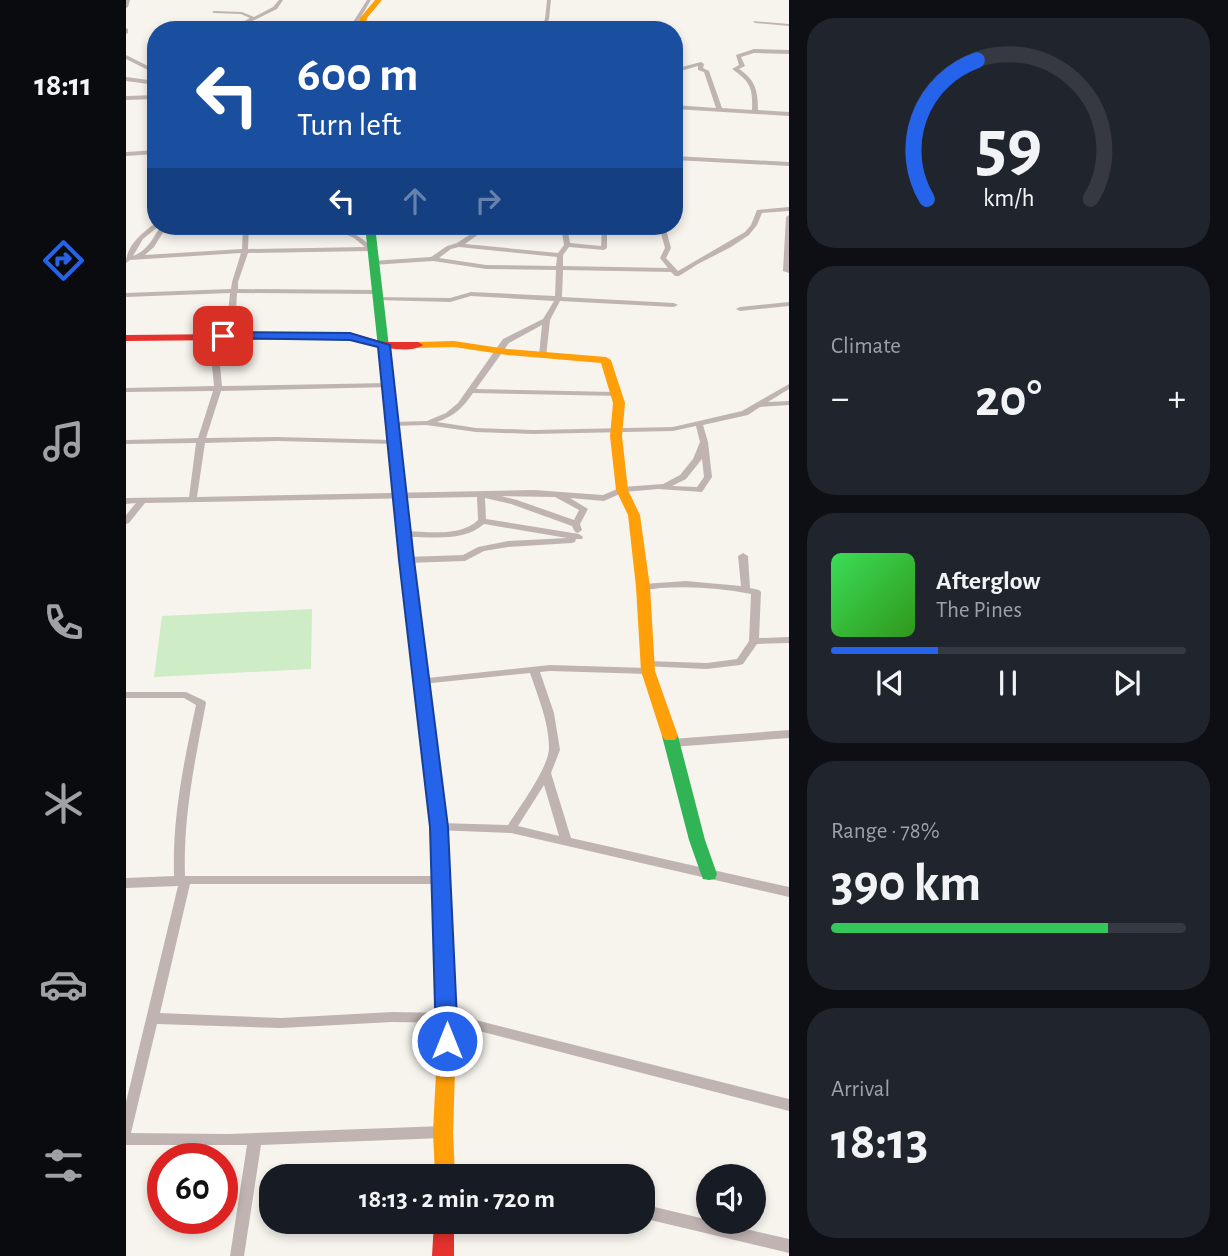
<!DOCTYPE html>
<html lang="en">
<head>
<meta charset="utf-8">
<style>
	:root { --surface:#171b24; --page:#20242c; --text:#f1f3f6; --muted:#9ea1a6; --line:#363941; --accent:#2563eb }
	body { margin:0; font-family:"Alegreya Sans",sans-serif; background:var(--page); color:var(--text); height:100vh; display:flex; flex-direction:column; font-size:26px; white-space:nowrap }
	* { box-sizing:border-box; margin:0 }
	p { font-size:23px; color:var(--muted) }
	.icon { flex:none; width:38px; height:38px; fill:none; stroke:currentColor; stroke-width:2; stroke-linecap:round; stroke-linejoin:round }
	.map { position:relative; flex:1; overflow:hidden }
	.sheet { display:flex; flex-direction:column; gap:18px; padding:18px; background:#0d0f14; width:439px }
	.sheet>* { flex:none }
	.banner { position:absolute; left:21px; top:21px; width:536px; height:214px; border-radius:28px; box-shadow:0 4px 10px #0003; background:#1a4fa0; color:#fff; overflow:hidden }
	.fabs { position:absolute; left:570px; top:1164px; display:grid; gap:14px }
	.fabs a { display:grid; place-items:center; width:70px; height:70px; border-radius:50%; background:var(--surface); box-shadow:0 4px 10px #0003; font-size:35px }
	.speed { position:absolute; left:21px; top:1143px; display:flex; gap:14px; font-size:35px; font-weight:700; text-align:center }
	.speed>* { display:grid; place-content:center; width:91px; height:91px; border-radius:50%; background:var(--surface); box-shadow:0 4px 10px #0003; line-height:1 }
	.speed .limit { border:10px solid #d22; background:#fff; color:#111 }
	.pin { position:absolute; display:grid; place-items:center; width:60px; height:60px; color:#fff; margin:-30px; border-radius:14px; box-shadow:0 4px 10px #0006 }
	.me { position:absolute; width:77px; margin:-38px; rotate:0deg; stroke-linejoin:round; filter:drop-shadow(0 0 5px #0008) }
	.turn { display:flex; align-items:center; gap:24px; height:147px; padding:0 35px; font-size:32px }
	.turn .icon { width:91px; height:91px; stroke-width:2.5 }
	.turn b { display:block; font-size:49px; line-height:60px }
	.lanes { display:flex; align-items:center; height:66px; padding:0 35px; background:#0003; justify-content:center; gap:35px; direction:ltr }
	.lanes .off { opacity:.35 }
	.big { font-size:52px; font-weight:600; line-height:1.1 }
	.sheet .tile { flex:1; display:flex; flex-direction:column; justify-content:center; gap:10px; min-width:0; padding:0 24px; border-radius:28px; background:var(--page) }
	.sheet .dial { align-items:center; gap:0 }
	.dial svg { height:182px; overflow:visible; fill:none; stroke:var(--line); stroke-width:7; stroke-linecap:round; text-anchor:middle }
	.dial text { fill:var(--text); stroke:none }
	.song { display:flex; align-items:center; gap:21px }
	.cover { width:84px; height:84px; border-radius:10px; background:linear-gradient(135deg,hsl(130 70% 55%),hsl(110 70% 35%)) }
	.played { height:7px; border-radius:4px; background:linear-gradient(90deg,var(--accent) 30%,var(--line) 30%) }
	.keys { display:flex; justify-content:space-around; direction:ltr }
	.heat { display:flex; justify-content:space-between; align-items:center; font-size:38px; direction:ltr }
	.charge { height:10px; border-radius:5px; background:linear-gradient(90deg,#34c759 78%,var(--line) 0) }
	.trip { position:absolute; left:133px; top:1164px; width:396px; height:70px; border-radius:28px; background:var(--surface); box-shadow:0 4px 10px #0003; font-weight:600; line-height:70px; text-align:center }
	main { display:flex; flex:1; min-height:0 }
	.tabs { display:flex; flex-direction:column; width:126px; justify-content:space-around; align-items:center; background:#090b0e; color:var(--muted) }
	.tabs .icon { width:49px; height:49px }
	.tabs .active { color:var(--accent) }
	.tabs b { font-size:32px; color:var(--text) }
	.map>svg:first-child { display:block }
	.green { fill:#ceecc5 }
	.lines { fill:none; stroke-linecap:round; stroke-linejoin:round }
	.street { fill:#c0b4b2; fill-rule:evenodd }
	.fast { fill:#30b455; fill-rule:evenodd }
	.slow { fill:#ff9f0a; fill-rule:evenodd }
	.jam { fill:#e5322d; fill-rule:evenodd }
	.route { fill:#2563eb; stroke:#184099; stroke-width:2 }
</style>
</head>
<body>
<main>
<nav class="tabs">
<b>18:11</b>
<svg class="icon active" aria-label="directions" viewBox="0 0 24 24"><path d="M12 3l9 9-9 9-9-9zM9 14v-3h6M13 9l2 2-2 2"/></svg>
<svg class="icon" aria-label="music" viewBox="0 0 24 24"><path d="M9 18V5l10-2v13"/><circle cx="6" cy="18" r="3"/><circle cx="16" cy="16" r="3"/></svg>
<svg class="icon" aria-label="phone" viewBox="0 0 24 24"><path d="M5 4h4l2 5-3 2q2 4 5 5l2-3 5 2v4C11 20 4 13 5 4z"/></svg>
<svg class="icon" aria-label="climate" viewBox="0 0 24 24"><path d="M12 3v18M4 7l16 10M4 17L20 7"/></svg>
<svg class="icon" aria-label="car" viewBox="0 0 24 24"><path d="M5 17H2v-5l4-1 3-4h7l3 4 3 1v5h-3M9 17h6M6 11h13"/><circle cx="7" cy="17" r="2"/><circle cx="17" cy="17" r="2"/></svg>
<svg class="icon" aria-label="filters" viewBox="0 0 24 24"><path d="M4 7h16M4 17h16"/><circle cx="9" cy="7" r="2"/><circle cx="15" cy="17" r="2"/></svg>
</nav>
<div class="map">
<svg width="663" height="1256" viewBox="0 0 663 1256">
	<rect width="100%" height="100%" fill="#f7f4ee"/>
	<path class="green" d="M186,609l-1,60 -157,8 8,-61z"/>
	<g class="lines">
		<path class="street" d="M0,0h4l-2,7 -2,1z
			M153,0h4l-6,9 -43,21h-6l22,-12 -9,-4 -27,-1 -2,-1 2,-1 28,1 12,5 19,-10z
			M241,0h4l-18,30h-5z
			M421,0h4l-2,19 -5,11h-5l6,-11z
			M627,21l36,3v2l-34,-3z
			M0,28l2,1v4l-2,1z
			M628,49l35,1v4l-35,-1 -13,4 4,9 -6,3c17,11 19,23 19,41l31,2v4l-115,-7v-4l42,3 -12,-36 -6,-2v-4l-24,7v-4l27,-7 3,2 -1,4 6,3 13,37 30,2c1,-23 -2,-28 -20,-41l7,-4 -3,-10z
			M0,55l30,15v4l-30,-15z
			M0,77l30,4v4l-30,-4z
			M30,95v4l-30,1v-4z
			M30,150v4l-30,2v-4z
			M548,156l115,6v4l-115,-6z
			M663,207v4l-27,2 -5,12 -8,10 -18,12 -33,17 -19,12h-4l-4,-4 -108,-2 -1,27 112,6 4,2 -4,2 -114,-6 -10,19 -4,37h-3l-4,-2 3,-30 -33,18 -33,46 139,3h3v4l-145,-3c-10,15 -19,23 -36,29l39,6 57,2 140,-3 69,-16 47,-27v5l-21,13 21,-1v4l-29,2 -12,8 -45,10 5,17 4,35 -10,15 -44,-3 -34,3 -20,9 -34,-3 18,11 -8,15 2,6 -4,3 -3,-1 -3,-6 -61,-22 -26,-6 1,21 93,15 4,3 -1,2h-6l-1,3 -3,1 -64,4 -24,4 -19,10 -59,2 -5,-3 5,-3 57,-2 15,-8 30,-6 59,-3 -83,-14c-21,19 -55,12 -81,13l-4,-3 4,-3c24,0 56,7 75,-11l-1,-23 -332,6 -16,20 -3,1v-9l10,-12 -10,1v-6l63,-1 7,-54 -70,1v-4l72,-2 15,-47 -87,1v-4l88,-2 -2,-20 16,-53 2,-20 -104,4v-4l105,-4 1,-7 9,-29 -111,7 -4,3c0,-17 15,-29 28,-39l2,-1v3h3l-16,13 -10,17c14,-5 20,-18 28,-30h6l-13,21 -9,8 97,-6 1,-23h6l-1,23 117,-2 -11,-9 -27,-12c17,-1 35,11 47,23l-3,2 -123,2 -10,29v7l138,1 4,2 -4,2 -139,-1 -1,20 -16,53 2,20 166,-3h3v4l-170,4 -15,47 71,-1 116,3 4,2 -1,2 -119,-3 -72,2 -8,54 337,-7 69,5 19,-8 41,-3 17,-9 13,-16 7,-17 -4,-16 -23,5 -140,3 -57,-2 -50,-7 -35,1 -4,-2 4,-2 36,-1 19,-8 12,-10 45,-64 40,-20 11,-18 -83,-5 -21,6 -74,-2 -2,-1v-2l76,1 21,-6 84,4 1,-26 -70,-1 -53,-8 -61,4 -3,-2 3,-2 59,-4 16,-11 10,-3 26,-17h7l-25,18 93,9 6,-8 -3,-19h6l3,17 31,3 1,-17 5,-1v20l-3,2 -35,-3 -6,8v11l105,2 -8,-10 5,-10 -6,-22h6l6,22 -5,10 12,13 67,-39 6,-7 6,-15zM333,247l98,10 -1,9 -70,-1 -47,-7 12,-9zM576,459l2,18 -7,10 -25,-1 14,-7zM375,496l54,1 24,13 -5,10 -57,-20z
			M663,215v58l-6,-2 3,-54z
			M663,302v4l-49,5 -4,-2 4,-2z
			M617,553l5,3 2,32 9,2 2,2 -2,46 30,-1v6l-32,1 -14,20 -3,1 -33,4 -64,-3 -1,-2 1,-2 4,-1 60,2 30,-4 12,-18 2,-47c-30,-6 -60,-8 -91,-6 -8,1 -15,3 -22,-1l5,-3 43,-3 55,5 -3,-30z
			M424,665l98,3 5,3 -5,3 -98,-3 -10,1 14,41 6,37 -9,23 20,65 218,49v10l-278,-64 -76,-3 -2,-3 2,-3 4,-1 69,2c11,-17 41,-58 41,-77 0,-26 -11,-51 -19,-75l-108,11 -4,-1 -1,-2 1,-2zM418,785l15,51 -41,-10z
			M0,692h60l19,9 1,2c-11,57 -23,114 -21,173h255l4,1 2,3 -2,3 -4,1h-250l-30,129 121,5 111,-6 56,1 341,86v12l-341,-88 -56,-1 -111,6 -124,-4 -26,109 97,1 215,-8 5,2 2,4 -2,4 -5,2 -182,7 -17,111h-14l17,-111h-121v-43l52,-216 -52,2v-10l48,-2c-2,-58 10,-115 22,-171l-12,-7h-58z
			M663,730v8l-117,9 -4,-1 -1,-3 1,-3 4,-1z
			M319,1164l35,6 5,1 2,5h-43l-4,-1 -2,-5 2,-5z
			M516,1204l67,16v2h6l74,17v14l-147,-35z"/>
		<path class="fast" d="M239,226h10l54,467 -7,5 -7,-5z
			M544,731l5,1 3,4 27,104 12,34 -2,5 -6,1 -6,-1 -2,-5 -12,-34 -27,-104 3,-4z"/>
		<path class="slow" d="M249,0h7l-15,18 -3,12h-8l4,-12z
			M328,341l53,8 99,8 5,3 14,43 -3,33 6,54 12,25 10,72 5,84 23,65 -3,4h-10l-3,-4 -21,-65 -5,-84 -8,-72 -12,-25 -6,-54 3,-33 -12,-40 -94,-8 -53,-8 -36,1 -5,-3 5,-3z
			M322,1005l6,3 3,5 -4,119 2,44h-20l-2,-44 6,-119 3,-5z"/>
		<path class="jam" d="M224,333l34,9h34l5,3c-16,11 -55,-1 -73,-6l-224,2v-6z
			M296,688l7,5 18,134 10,186 -3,5 -6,3 -6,-3 -3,-5 -8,-186 -16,-134z
			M308,1222h20v34h-22z"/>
	</g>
	<path class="route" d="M97,332l127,1 40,12 24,215 34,267 10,214 -3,7 -8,2 -7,-2 -4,-7 -6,-214 -31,-267 -21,-213 -28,-7 -132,-2 -1,-2z"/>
</svg>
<div class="fabs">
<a><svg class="icon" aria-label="sound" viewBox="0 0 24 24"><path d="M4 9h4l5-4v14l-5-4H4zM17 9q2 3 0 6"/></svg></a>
</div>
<div class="speed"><div class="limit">60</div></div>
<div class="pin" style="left:97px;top:336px;background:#d93025"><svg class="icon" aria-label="arrive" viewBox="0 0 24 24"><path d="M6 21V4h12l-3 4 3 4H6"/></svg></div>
<svg class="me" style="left:321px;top:1041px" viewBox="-20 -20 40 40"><circle r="17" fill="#2563eb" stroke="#fff" stroke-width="3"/><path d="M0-11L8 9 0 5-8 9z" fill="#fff"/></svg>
<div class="trip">18:13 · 2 min · 720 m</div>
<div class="banner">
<div class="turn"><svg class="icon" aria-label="left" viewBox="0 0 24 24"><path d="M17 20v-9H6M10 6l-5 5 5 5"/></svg><div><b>600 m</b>Turn left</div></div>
<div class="lanes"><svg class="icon" aria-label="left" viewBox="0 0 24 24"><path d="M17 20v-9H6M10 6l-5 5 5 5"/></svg><svg class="icon off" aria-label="ahead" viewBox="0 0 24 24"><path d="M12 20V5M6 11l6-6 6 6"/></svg><svg class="icon off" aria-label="right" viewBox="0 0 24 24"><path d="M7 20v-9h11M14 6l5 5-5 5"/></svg></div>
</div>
</div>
<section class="sheet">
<div class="tile dial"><svg viewBox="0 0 100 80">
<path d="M14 69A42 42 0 1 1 86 69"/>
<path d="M14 69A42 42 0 0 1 36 8" stroke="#2563eb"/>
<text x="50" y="56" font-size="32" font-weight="700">59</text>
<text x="50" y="72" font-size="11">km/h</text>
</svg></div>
<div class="tile"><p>Climate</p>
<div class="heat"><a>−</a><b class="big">20°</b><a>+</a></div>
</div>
<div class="tile">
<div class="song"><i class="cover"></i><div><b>Afterglow</b><p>The Pines</p></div></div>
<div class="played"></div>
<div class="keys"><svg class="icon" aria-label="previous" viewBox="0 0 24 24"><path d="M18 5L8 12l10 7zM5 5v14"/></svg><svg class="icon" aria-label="pause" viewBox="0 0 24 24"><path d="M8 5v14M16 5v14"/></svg><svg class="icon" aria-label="next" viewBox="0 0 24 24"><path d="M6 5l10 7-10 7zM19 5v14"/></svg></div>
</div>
<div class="tile"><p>Range · 78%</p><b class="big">390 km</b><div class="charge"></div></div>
<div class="tile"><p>Arrival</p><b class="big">18:13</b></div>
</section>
</main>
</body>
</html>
